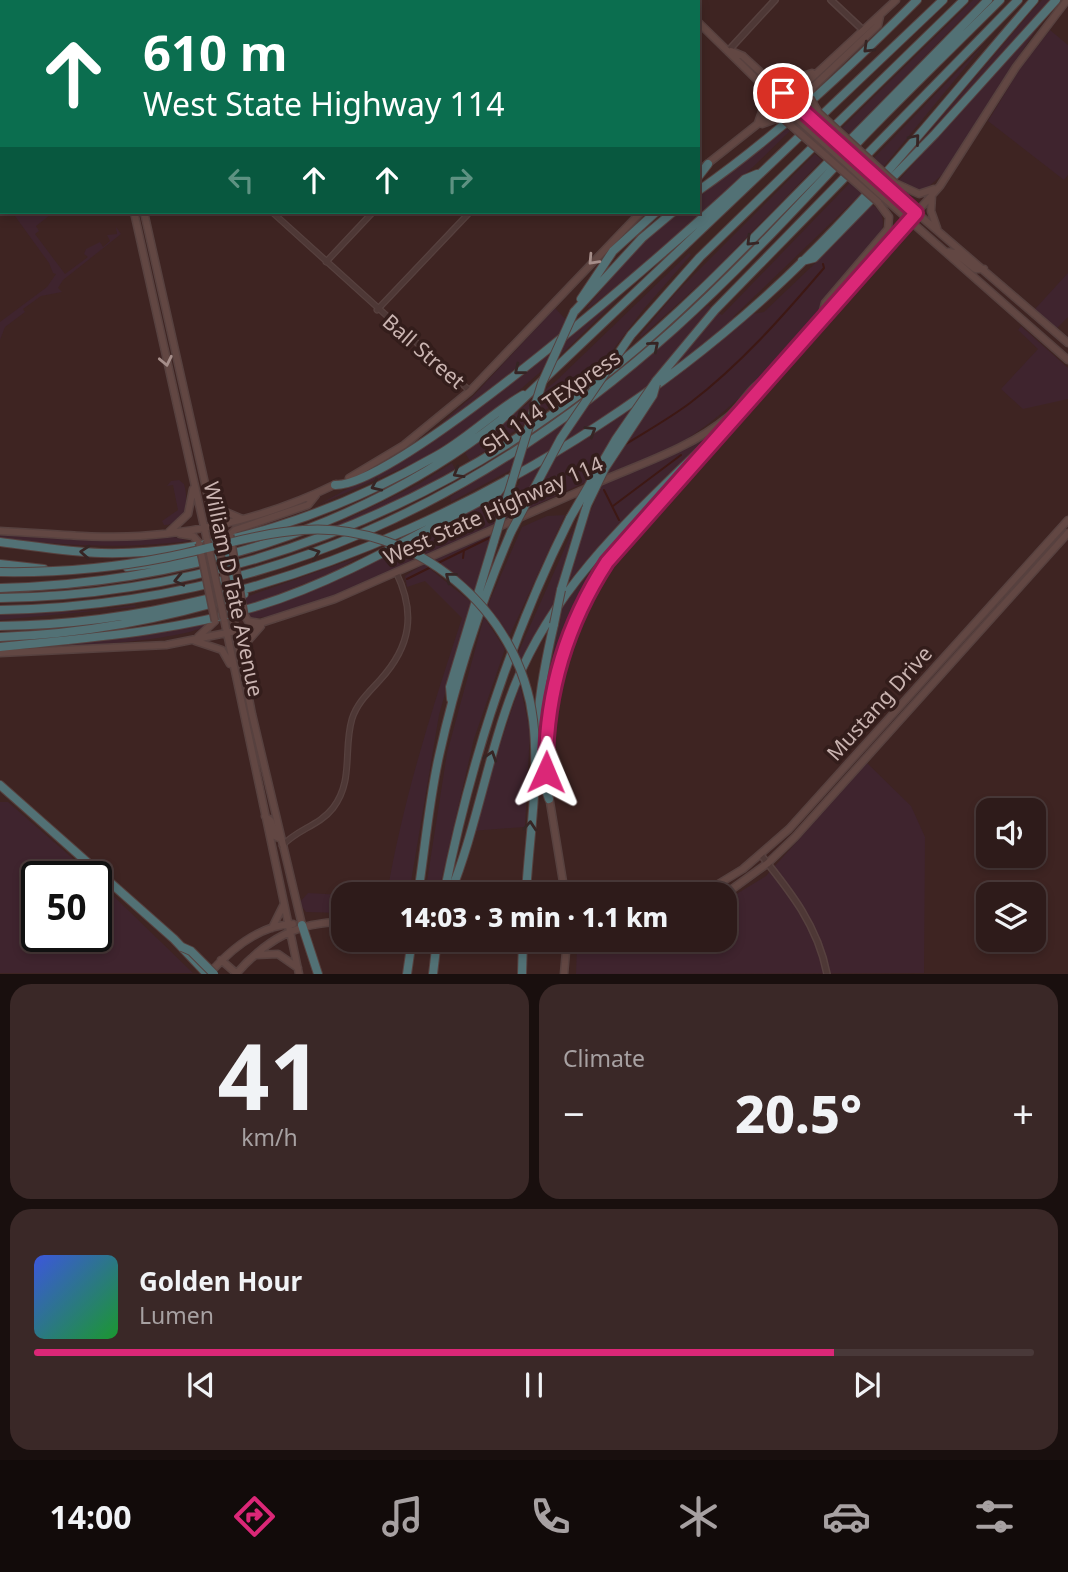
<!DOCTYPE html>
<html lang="en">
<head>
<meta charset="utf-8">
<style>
	:root { --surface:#2e1b1a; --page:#3a2827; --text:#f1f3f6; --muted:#a7a1a2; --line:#493939; --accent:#db2777 }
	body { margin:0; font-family:"Noto Sans",sans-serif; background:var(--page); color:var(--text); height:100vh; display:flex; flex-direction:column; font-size:26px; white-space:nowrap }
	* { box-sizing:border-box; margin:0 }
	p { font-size:23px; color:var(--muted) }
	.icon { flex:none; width:38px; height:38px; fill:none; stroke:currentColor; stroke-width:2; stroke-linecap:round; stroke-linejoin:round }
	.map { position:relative; height:974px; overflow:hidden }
	.details { display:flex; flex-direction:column; gap:10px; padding:10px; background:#190f0e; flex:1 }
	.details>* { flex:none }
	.guide { position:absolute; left:0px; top:0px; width:700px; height:214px; box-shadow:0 4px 10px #0003,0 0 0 2px var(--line); background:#0b6e4f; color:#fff; overflow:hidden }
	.tools { position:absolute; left:976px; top:798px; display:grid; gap:14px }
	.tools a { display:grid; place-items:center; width:70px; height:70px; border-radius:14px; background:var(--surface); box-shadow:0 4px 10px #0003,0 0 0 2px var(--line); font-size:35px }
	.speed { position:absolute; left:21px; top:861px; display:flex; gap:14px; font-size:35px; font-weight:700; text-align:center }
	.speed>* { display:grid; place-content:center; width:91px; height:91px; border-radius:50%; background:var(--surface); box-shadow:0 4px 10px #0003,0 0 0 2px var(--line); line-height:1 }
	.speed .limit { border:4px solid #111; border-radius:10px; background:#fff; color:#111 }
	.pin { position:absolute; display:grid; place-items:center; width:60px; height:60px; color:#fff; margin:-30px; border:4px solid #fff; border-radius:50%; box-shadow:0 2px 7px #0007 }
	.me { position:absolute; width:77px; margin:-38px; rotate:1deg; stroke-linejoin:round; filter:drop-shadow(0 0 5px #0008) }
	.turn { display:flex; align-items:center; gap:24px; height:147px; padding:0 28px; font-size:32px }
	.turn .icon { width:91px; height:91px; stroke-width:2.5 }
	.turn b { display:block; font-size:49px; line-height:60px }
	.lanes { display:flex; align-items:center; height:66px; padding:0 28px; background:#0003; justify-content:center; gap:35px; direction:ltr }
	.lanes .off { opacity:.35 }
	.big { font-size:52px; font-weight:800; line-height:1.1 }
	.details .widget { flex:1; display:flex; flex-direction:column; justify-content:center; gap:10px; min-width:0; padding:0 24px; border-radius:21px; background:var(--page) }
	.details .dial { align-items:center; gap:0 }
	.dial b { font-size:91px; line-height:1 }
	.song { display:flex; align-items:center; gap:21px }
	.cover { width:84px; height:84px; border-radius:10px; background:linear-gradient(135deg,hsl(230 70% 55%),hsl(130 70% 35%)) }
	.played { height:7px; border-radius:4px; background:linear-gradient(90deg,var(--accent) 80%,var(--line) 80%) }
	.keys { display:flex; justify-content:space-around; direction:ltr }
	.heat { display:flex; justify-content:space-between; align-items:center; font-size:38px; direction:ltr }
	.details .tiles { flex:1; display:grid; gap:10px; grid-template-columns:1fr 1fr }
	.widget:last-child { grid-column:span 2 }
	.trip { position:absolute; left:331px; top:882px; width:406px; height:70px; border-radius:21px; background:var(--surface); box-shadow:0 4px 10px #0003,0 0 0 2px var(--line); font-weight:800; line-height:70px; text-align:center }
	.dock { display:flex; height:112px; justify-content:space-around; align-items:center; background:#120b0a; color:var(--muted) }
	.dock .icon { width:49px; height:49px }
	.dock .active { color:var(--accent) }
	.dock b { font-size:32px; color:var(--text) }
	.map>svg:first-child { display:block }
	.green { fill:#3f242e }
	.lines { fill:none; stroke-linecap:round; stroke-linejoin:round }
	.stream { stroke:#3d1814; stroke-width:2 }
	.minor-casing { stroke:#57413f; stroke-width:7 }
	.tertiary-casing { stroke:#57413f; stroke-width:8 }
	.secondary-casing { stroke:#57413f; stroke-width:9 }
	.motorway-casing { stroke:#56403e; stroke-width:10 }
	.minor { stroke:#4e3836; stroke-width:4.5 }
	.tertiary { stroke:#4e3836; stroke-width:5 }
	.secondary { stroke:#624743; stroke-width:6 }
	.motorway { stroke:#527175; stroke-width:8 }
	.secondary-bridge-casing { stroke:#57413f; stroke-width:9; stroke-linecap:butt }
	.motorway-bridge-casing { stroke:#56403e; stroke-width:10; stroke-linecap:butt }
	.secondary-bridge { stroke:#624743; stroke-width:6 }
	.motorway-bridge { stroke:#527175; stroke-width:8 }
	.oneway { stroke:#362524 }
	.oneway2 { stroke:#a68e8a }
	.route-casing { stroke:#8e194d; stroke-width:18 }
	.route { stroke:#db2777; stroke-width:12 }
	.labels { text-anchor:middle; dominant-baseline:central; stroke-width:7; stroke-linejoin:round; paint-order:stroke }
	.street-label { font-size:21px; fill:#cab4b1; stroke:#331d1b }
</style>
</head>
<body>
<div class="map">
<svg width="1068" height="974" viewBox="0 0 1068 974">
	<rect width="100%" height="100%" fill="#3e2422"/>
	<path class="green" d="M973,0h7l-131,134 -7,-6z
		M1042,0h8l-141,155 120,-141z
		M1043,19l-100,155 -16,14 -8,3 -20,-11z
		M1050,30l18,15v130l-4,5 -76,-59 31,-51z
		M987,41l-126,153 -128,123 31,-5 67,-64 40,-44c13,8 15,19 8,34 -49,57 -97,126 -156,174 -12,10 -25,20 -38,28 -34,19 -72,30 -108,46 -48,22 -292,144 -328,131l-2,-3 68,-26 204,-103 3,-21 -71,38 -1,-5 83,-53 86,-62 89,-77 14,10z
		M787,129l3,2 -101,98 -100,79 -2,-1 55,-65 38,-30h18v-15z
		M815,154l7,6 -109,112 -72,65 -1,-2 35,-41z
		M12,212h42l-18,14 3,5 -4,3 30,40 23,-17 -4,-3 2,-5 14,-7 3,5 7,-6 -3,-6 10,-1 -1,-7 5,7 -58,46 -5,8 4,4 -21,4 -18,13 2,3 -20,15 -5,13v-18l47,-35 9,-13 -3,-1 -4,-10z
		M689,253l2,2 -48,55 -52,69 -121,82 -5,-8 91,-72z
		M1068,273v44l-12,12 -21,-20z
		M633,283l-63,63 -79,69 -68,44 -105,46 71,-39z
		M555,308l16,17 -126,99 -2,-2 31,-27z
		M1021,326l47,42v31l-45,10 -22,-20 37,-40 -20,-19z
		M721,426l-108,104 -45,52 -2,-2 14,-45 22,-50 84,-38z
		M452,463l3,6 -42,24 -75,33h-5l86,-42z
		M179,480l5,4c5,17 3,41 -20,41l-2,-4 16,-11 -5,-25 -6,1 4,-5z
		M651,502l2,2c-68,74 -97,125 -110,227 0,-29 10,-108 22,-133 17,-33 60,-68 86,-96z
		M565,515l-56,122 -22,-30 35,-80 25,-11z
		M575,525l-21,78 -32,59 -4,-9z
		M0,534l118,5 52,-3 20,5c-64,8 -126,5 -190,-3z
		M491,535l-17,56 -40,-32z
		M359,557l-25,15 -89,35 -2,-9z
		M424,564l47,38 -32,113 -30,179h-22c16,-95 45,-185 75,-276l-37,-37 -18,6 -2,-11z
		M135,605l1,2 -136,13v-5l100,-5z
		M484,617l21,32 -31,90 -36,155h-13l22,-141z
		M209,623c-12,17 -151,25 -178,26l118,-14z
		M520,685l10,46 -5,96 -54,4z
		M867,763l44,43 14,31 -1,136 -348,1 1,-27 7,-7h140l1,-39 41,-25z
		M0,802h8l86,75h-57v59h59v-57l97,94h-193z
		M308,893l35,2v18l-37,-1 -7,-9z"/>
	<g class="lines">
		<path class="stream" d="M626,444c21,-13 44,-26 64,-41 50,-38 93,-87 134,-135l-1,-4
			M604,490l15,30
			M613,506l68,-51
			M463,558l1,-8
			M436,564l53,-26
			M407,579l24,-12"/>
		<defs>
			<path id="minor" d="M141,0l2,2
				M237,0l2,2
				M333,0l2,2
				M437,0l2,2
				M552,0l2,2
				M121,2l2,-2
				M303,2l2,-2
				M508,2l1,-2
				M272,212l198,179
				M326,262l47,-50
				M377,310l93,-98
				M282,846c15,-17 37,-20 51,-38 21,-27 10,-59 19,-89 5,-16 17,-27 28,-39 31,-34 36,-67 16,-108"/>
			<path id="tertiary" d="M831,0l32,30
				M729,50l46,-50
				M761,855c29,36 57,71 66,119"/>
			<path id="secondary" d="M39,0l2,2
				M54,0l2,2
				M674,0l2,2
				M698,22l94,92
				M731,51l12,5 56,52
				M769,78l20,3 23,-8
				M810,98l3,-11 65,-62 2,-9
				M758,123l6,-17 -3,-20
				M762,124l14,-5 9,1
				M706,165l83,-66 107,-99
				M895,183l24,11 15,-5
				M889,189l179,154
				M932,195l-1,16 6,17
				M883,197l185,163
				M134,212l73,328
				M144,212l73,325
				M948,252l7,1 20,16h9
				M820,322l5,-19 63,-74 1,-12 -11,-15
				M349,478l55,-33 66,-54 171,-179
				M597,483c43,-19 94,-35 131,-66 15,-12 23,-34 43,-40
				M210,500l9,9 23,10
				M0,531c46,2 94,8 140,5 67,-4 136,-22 196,-52
				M169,532l19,-18 5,-25
				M180,534l13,2 6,7
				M230,535l5,-5 73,-25 8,-10
				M244,614l4,7 11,2
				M233,617l19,97 50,211
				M224,619l75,355
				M198,637l17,-16
				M195,641l27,9 8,14
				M0,653l166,-8 70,-14 99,-32 252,-111
				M244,654l1,-10 16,-18
				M547,782c-8,-76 18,-157 60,-220l333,-376 76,-119 51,-67
				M549,796l16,98
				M265,816l6,5 4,15 4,2
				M702,894l41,-25 46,-40 279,-309
				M724,895l44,-32 27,-26 273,-304
				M272,928l12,-24
				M256,955l22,-1 20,14
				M221,960l15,13
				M209,974c21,-24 50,-49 84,-50
				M236,974c31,-35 61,-52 107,-52
				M564,974l3,-34"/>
			<path id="motorway" d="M698,177l10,-13
				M698,191c80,-56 150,-122 219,-191
				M802,261l12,-3 121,-124 121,-134
				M581,299l32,-48 43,-39
				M574,312l68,-74 31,-26
				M631,335l69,-78 264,-257
				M656,381l59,-71 303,-310
				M335,485c65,2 352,-251 410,-306l12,-5
				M0,542c33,4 67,10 101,11 116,3 235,-40 335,-97 31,-17 56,-43 87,-61
				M0,564l44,5
				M127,567l67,-8
				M0,588c179,-5 358,-56 501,-168l442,-420
				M561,590l26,-85
				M0,598c228,-3 440,-89 616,-232 64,-52 121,-111 178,-169 65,-66 129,-131 194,-197
				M0,610c263,-5 480,-107 675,-282 64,-58 123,-122 183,-186 46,-48 95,-95 142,-142
				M0,626c272,-2 565,-148 764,-328 99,-89 182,-197 270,-298
				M0,637c83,-3 165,-18 244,-43
				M0,647c86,-9 174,-15 258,-41 84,-26 162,-74 240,-114l10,-13
				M451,699l-1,-12 44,-146
				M0,785l174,154 33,35
				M549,799c-21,-55 -8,-119 5,-175
				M418,894c7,-46 11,-93 21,-138 17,-77 41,-152 72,-224
				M444,894c26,-131 66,-256 126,-376
				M450,894c27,-67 38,-141 65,-209 41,-102 121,-172 198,-247l9,-4
				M302,925l16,49
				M407,974l5,-34
				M433,974l4,-34
				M522,974l1,-34"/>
		</defs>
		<use href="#minor" class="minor-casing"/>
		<use href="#tertiary" class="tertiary-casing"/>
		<use href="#secondary" class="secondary-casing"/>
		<use href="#motorway" class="motorway-casing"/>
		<use href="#minor" class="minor"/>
		<use href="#tertiary" class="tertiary"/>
		<use href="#secondary" class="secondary"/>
		<use href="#motorway" class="motorway"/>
		<defs>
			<path id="secondary-bridge" d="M810,98l9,15 76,70
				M799,108l90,81
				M792,114l91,83
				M785,120l93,82
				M230,535l14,79
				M217,537l16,80
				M207,540l17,79
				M199,543l16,78"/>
			<path id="motorway-bridge" d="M587,505l18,-37 48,-73 3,-11
				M570,518l46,-79 40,-58
				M511,532l50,-94 70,-103
				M494,541l48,-158 32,-71
				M0,572c56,1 113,-4 168,-15 45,-9 90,-24 135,-27 112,-8 217,79 230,190 7,56 -4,118 -7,174
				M554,624l7,-34
				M182,947l9,4 23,23"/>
		</defs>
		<use href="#secondary-bridge" class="secondary-bridge-casing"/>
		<use href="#motorway-bridge" class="motorway-bridge-casing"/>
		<use href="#secondary-bridge" class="secondary-bridge"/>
		<use href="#motorway-bridge" class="motorway-bridge"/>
	</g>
	<defs><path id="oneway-chevron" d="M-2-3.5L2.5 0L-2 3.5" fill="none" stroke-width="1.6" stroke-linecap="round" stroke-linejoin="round" transform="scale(1.75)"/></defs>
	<g class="oneway">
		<use href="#oneway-chevron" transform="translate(868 48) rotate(136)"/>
		<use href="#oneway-chevron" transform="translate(915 139) rotate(-50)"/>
		<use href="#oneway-chevron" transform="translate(751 241) rotate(135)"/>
		<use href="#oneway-chevron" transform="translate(654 346) rotate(-41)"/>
		<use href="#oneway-chevron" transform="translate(519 370) rotate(141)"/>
		<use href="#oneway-chevron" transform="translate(591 431) rotate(-32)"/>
		<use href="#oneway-chevron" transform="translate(458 473) rotate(150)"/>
		<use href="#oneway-chevron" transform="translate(376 486) rotate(155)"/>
		<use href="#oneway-chevron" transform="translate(85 552) rotate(-176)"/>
		<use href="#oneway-chevron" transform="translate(315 553) rotate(-20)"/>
		<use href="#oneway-chevron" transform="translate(450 577) rotate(-142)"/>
		<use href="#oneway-chevron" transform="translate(179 580) rotate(167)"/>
		<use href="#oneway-chevron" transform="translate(491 756) rotate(-72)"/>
		<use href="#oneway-chevron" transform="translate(530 826) rotate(-86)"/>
	</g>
	<g class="oneway2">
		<use href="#oneway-chevron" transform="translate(593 260) rotate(133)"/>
		<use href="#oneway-chevron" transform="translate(166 361) rotate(78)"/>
	</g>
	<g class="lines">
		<defs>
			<path id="route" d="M546,772c-1,-75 20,-147 61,-210l309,-349 -133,-120"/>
		</defs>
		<use href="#route" class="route-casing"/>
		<use href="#route" class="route"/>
	</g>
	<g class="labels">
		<g class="street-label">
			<text transform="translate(424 351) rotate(41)">Ball Street</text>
			<text transform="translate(551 401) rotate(-35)">SH 114 TEXpress</text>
			<text transform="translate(493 510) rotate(-24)">West State Highway 114</text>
			<text transform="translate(234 589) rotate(78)">William D Tate Avenue</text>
			<text transform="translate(879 703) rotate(-48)">Mustang Drive</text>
		</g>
	</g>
</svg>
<div class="tools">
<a><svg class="icon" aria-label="sound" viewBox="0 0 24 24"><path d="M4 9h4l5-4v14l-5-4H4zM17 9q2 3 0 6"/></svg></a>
<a><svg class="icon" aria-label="layers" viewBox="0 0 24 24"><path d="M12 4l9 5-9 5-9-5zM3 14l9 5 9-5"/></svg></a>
</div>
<div class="speed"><div class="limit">50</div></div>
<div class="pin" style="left:783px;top:93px;background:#d93025"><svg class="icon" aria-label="arrive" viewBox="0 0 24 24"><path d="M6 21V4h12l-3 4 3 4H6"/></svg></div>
<svg class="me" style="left:546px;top:772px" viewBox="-20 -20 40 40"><path d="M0-17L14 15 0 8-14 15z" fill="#db2777" stroke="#fff" stroke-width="4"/></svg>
<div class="trip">14:03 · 3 min · 1.1 km</div>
<div class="guide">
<div class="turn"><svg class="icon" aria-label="ahead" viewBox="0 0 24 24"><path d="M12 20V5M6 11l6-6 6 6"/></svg><div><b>610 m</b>West State Highway 114</div></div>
<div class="lanes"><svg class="icon off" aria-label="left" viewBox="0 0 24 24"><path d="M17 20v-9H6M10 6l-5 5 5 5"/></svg><svg class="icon" aria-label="ahead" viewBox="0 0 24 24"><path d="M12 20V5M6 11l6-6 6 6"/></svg><svg class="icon" aria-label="ahead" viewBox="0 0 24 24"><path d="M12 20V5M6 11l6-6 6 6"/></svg><svg class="icon off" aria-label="right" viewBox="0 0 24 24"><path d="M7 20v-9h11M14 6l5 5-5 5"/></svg></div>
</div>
</div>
<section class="details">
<div class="tiles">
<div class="widget dial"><b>41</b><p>km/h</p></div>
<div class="widget"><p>Climate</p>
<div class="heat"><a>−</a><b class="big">20.5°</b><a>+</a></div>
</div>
<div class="widget">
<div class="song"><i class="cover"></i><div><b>Golden Hour</b><p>Lumen</p></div></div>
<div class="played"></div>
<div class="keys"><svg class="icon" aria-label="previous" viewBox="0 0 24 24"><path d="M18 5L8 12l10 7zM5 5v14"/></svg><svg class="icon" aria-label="pause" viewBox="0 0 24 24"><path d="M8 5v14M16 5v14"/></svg><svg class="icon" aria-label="next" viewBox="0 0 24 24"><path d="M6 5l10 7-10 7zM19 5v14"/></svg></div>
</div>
</div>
</section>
<nav class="dock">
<b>14:00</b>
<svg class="icon active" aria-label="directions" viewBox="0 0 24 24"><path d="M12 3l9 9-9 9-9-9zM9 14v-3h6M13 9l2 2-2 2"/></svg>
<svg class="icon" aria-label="music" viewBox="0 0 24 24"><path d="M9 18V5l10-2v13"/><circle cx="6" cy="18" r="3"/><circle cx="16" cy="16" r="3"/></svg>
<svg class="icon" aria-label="phone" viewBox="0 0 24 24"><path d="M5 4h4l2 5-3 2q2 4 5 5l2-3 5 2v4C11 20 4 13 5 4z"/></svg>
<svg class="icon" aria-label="climate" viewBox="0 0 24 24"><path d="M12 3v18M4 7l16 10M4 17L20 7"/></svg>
<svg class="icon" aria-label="car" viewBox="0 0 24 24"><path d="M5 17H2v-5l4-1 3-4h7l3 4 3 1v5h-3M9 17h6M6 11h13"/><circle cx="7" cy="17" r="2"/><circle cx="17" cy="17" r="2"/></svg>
<svg class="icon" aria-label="filters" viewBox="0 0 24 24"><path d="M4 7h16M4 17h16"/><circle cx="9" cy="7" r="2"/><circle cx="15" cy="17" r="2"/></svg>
</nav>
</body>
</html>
